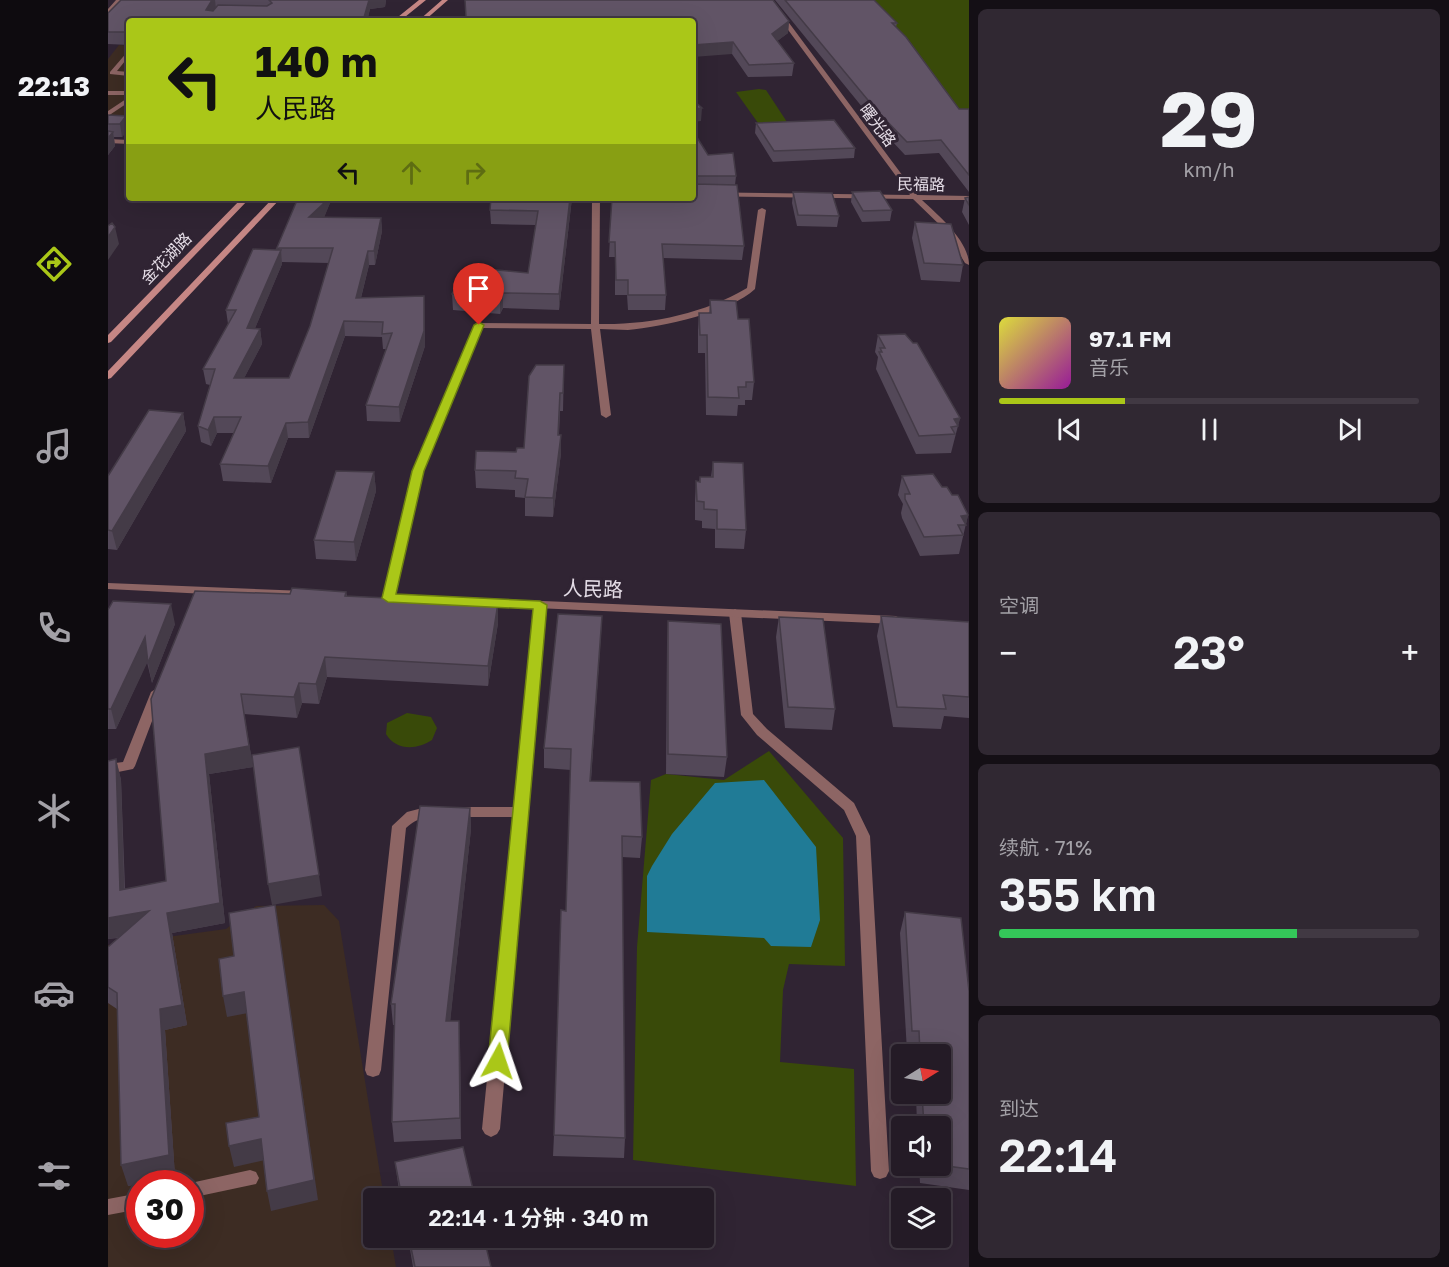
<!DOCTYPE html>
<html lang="zh">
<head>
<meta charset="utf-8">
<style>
	:root { --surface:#241b26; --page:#302832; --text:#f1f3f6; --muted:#a3a1a7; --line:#413943; --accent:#aac718 }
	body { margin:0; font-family:"Golos Text","Noto Sans SC",sans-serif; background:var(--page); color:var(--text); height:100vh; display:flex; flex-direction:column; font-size:22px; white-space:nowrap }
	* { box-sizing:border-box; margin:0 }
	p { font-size:20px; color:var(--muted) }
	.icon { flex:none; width:33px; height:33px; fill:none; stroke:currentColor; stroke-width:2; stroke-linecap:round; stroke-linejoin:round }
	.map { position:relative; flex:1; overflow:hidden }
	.side { display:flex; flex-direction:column; gap:9px; padding:9px; background:#140f15; width:480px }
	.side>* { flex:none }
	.guide { position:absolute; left:18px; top:18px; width:570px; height:183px; border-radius:6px; box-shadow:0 6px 24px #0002,0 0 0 2px var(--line); background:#aac718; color:#111; overflow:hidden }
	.needle { width:39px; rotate:79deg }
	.buttons { position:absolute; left:783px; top:1044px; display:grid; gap:12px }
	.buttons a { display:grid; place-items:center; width:60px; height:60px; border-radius:6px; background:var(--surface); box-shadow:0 6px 24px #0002,0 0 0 2px var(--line); font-size:30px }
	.speed { position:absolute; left:18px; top:1170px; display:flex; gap:12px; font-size:30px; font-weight:700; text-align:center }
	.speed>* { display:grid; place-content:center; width:78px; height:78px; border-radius:50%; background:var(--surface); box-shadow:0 6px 24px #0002,0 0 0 2px var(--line); line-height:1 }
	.speed .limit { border:9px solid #d22; background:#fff; color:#111 }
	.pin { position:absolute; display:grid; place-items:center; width:51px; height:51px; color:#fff; margin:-62px -26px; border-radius:50% 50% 50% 0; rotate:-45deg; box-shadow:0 0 6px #0007 }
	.pin .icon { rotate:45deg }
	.me { position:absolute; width:66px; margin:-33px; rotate:5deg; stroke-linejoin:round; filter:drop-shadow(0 0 4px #0008) }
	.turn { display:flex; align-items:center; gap:21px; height:126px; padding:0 30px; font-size:27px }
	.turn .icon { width:78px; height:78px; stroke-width:2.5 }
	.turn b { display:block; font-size:42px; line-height:51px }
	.lanes { display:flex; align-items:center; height:57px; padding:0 30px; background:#0003; justify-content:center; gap:30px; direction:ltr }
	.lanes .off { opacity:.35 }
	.big { font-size:45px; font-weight:600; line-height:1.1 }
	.side .card { flex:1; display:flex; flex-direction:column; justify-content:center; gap:9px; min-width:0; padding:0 21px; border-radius:9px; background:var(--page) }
	.side .dial { align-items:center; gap:0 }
	.dial b { font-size:78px; line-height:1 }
	.song { display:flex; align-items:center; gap:18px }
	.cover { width:72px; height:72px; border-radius:9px; background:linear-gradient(135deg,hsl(60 70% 55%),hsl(300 70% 35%)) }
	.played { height:6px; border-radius:3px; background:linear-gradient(90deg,var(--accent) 30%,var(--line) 30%) }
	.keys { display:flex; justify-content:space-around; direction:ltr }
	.heat { display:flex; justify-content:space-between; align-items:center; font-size:33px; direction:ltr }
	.charge { height:9px; border-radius:4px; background:linear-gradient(90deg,#34c759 71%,var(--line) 0) }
	.trip { position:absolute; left:255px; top:1188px; width:351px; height:60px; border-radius:6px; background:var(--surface); box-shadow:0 6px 24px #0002,0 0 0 2px var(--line); font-weight:600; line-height:60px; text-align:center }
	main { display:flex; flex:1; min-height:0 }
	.tabs { display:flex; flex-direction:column; width:108px; justify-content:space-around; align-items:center; background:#0e0b0f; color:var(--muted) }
	.tabs .icon { width:42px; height:42px }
	.tabs .current { color:var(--accent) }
	.tabs b { font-size:27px; color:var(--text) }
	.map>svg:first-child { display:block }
	.education { fill:#3d2c23; fill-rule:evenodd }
	.green { fill:#394a09 }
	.water { fill:#207b96 }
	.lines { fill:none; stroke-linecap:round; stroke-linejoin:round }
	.service { fill:#8d6564; fill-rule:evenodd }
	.minor { fill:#8d6564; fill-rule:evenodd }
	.tertiary { fill:#8d6564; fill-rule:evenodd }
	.secondary { fill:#c68785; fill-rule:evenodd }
	.wall { fill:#534858; fill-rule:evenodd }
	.shaded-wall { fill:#443b47 }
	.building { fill:#615466; stroke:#443b47; stroke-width:1.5; fill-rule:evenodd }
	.route { fill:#aac718; stroke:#6e8110; stroke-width:1.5 }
	.labels { text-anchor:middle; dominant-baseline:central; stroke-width:6; stroke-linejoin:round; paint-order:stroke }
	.far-street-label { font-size:16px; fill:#e4dce6; stroke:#302433 }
	.street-label { font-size:20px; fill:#e4dce6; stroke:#302433 }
</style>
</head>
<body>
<main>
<nav class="tabs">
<b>22:13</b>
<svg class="icon current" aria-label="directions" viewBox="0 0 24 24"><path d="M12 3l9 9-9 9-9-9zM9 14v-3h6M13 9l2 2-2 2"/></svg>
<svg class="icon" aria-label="music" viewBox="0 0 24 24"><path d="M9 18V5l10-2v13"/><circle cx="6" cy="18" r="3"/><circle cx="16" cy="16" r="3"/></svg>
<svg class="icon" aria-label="phone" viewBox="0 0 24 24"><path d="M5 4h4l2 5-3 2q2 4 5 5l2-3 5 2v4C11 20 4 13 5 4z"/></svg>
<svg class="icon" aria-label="climate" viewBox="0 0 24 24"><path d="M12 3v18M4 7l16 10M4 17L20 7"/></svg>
<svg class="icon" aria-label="car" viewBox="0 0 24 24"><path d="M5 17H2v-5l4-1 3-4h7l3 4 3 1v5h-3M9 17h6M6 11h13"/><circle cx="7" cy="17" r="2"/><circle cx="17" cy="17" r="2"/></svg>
<svg class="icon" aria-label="filters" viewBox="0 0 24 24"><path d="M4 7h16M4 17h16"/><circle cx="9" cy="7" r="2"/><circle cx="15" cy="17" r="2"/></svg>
</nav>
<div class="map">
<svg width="861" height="1267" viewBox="0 0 861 1267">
	<rect width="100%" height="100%" fill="#302433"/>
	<path class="education" d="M11,45l10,1v78l-21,-2v-63z
		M216,905l15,16 45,277h-10v40h17l5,29h-288v-322l118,-16 30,-23zM32,1184h50v50h-50z"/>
	<path class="green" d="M765,0h96v115l-10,1z
		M651,89l7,1 21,32 -29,1 -22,-31z
		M299,713l24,4 6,11 -5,12c-15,10 -36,11 -46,-6l1,-11z
		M661,751l74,87 2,128 -56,-2 -6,26 -3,72 74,7 2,117 -223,-26 4,-213 14,-167 15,-6 58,6z"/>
	<path class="water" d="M656,780l52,67 4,73 -9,27 -40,-1 -7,-8 -117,-6v-56l5,-10 20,-32 43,-51z"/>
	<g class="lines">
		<path class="service" d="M21,50v6l-12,15 12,1v4l-19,-2v-2z
			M0,91h21v4h-21z
			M21,97v5l-21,14v-5z
			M484,198h8l-1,126c51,1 104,-10 148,-36l11,-78 4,-2 4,2 -11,79c-24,23 -93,38 -127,41 -9,0 -19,-1 -28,-1l11,86 -5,3 -5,-3 -10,-86 -109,-1 -59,143 -29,127 -2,3h-8l-2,-3 31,-127 63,-148 115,1z
			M49,688l6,4 -28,74 -2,3 -25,5v-10l15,-2 28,-70z
			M142,1170l6,2 3,6 -3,6 -66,14v-14h-4z
			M32,1193v16l-32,6v-16z"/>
		<path class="minor" d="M432,601l6,4 -46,524 -3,5 -6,3 -6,-3 -3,-5 31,-312h-57l-5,-1 -2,-4 2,-4 5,-1h58l20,-202z
			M627,609l6,4 12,101 14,15 87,74 16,33 19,335 -3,6 -6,2 -6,-2 -3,-6 -15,-335 -12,-26 -87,-75 -16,-20 -12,-102z
			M322,806l11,1 2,4 -2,4c-16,4 -22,1 -35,13l-25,242 -2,5 -6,2 -6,-2 -2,-5 27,-244 15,-14z"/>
		<path class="tertiary" d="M8,0h6l-14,14v-5z
			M658,0h6l145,195 52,1v4h-47c17,16 47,41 47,65l-4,-2 -20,-33 -32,-31 -220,-3v-4l217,3z
			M0,139l21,1v4l-21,-1z
			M0,583l197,8 6,4 -6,4 -197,-10z
			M317,596l471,20 6,4 -6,4 -475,-21 -2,-3 2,-3z"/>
		<path class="secondary" d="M311,0h7l-26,21h-7z
			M334,0h6l-24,21h-6z
			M134,198h8l-139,144 -3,1v-8z
			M165,198h8l-170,180 -3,1v-8z"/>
	</g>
	<path class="wall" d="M13,0h265l-1,7 -15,2 -3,12h-238v24l-21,-1v-31z
		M667,0h99l23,23 -1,4 63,82h10v83l-30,-39 -34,2 -29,-31z
		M357,18l324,3 -1,12 -11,8 17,22 -2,13 -44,1 -16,-23z
		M0,115l18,1 3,13 -7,8h-8l1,9 -7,9z
		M648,123l99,25 -1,10 -81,4 -18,-29z
		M585,131l15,24 28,21 -1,9 9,61 -2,14 -79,-2 3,37 -1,15h-37l-1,-15h-12v-38h-6l3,-59z
		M685,192l46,24 -2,11 -40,-1 -5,-23z
		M744,192l40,18 -2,11 -28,1 -11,-20z
		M861,197v28l-7,-13 3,-14z
		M190,198h34l-8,19 57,1 1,13 -7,34h-6l-8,33 63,-2 1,50 -25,76 -33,-1 -1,-16 20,-56h-3l-1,-12 -37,-1 -36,102h-21l-17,45 -48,-2 -3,-17 14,-31h-17l-6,13 -10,-4 -3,-16 12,-41 -4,-1 -3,-15 25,-45 -2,-14 50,-60zM174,262l47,1 -19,63 -21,52h-45l18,-34 -2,-15 -5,-1 27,-64z
		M464,198l-13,112 -56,-2 -3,6 -47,-4 -1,-16 76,-21 8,-48 -45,-1 -1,-14z
		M807,222l48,43 -3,17 -39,-2 -9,-42z
		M602,300l28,19 16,63 -2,18h-7v5h-7l-1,11 -31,-1 -1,-62h-7v-23l1,-17h10z
		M770,335l82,83 -9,35 -35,1 -40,-85 2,-12 -3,-5z
		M456,365l-1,46h-3l-1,24 2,18 -8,64 -28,-1v-18l-10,-1v-7l-39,-2 -1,-18 41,-18 8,-4z
		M75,413l3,18 -69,119 -9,-1v-73z
		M605,462l33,68 -2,19 -29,-1v-19l-13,-1v-7l-7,-1v-20l1,-19 3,1 1,-5h11z
		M266,472l2,19 -20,70 -40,-2 -2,-19z
		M794,476l40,11 10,8 16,20 -9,39 -39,2 -18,-38 -1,-5 2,-9 -5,-9z
		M238,592l1,4 151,7v20l-10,63 -161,-9 -8,27 -17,-1 -5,15 -53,-4 9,53 -44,7 16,149 -53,10 15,92 -22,5 10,146 -47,10 -11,-177 -9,-6v-56l10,-9 -10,1v-178l8,-2 5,21 4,109 41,-8 -15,-182 139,-105z
		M0,610l67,14 -23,59 -5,-21 -31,67h-8z
		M494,616l-11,165 51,56 -2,21 -18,-1 3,281 -1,20 -71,-2 1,-21 12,-224 5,-141 -27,-2v-20z
		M773,616l88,6v96l-25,-2 -3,13 -48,-2 -16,-91z
		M671,617l56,92 -3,21 -47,-2 -9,-91z
		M560,621l59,136 -3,20 -58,-3 1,-133z
		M362,808l1,21 -21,192 10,20 1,98 -67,3 -2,-20 2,-97h-1l-2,-21z
		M797,912l64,79v199l-49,-7 -1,-17h21v-40h-23l-1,-32h24v-40h-26v-2l-7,-1 -7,-118z
		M287,1162l80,36h-75z
		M300,1238h76l7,29h-78z"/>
	<path class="shaded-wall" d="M104,0h3l1,9 -7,12 -3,-11z
		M261,0h17l-1,7 -15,2 -3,12h-4z
		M681,21l-1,12 -17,13 1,-12z
		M625,42l-1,12 -39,3v-12z
		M594,108l-1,13 -8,1v-13z
		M18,116l3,13 -7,8 -2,-13z
		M5,132l2,14 -7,9v-17z
		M217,198h7l-8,20 -15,-1z
		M462,198h2l-13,112v-16z
		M273,218l1,13 -7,34 -1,-14z
		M7,227l4,17 -11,16v-23z
		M171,248l1,4 1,-2 1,14 -33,79 -2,-15 30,-78z
		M260,251l1,14 -12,48 -1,-15z
		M395,293v15l-3,6v-15z
		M316,296l1,50 -25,76 -1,-15z
		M236,321l1,15 -36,102 -1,-16z
		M152,329l2,15 -26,50 -2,-16z
		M75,413l3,18 -69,119 -5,-19z
		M106,417l3,16 -6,13 -3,-16z
		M852,418l-4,18 2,-10 -4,-7z
		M178,423l2,15 -17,45 -3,-17z
		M453,435v18l-8,64v-19z
		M266,472l2,19 -20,70 -2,-19z
		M860,515l-2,10 -5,-9z
		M390,603v20l-10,63v-20z
		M63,604l4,20 -23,59 -4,-20z
		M494,616l-1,20 -12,165 1,-20z
		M37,637l5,20 -34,72 -5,-20z
		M217,657l2,20 -8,27 -3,-20z
		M191,683l3,20 -5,15 -3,-21z
		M133,694l12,73 -44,7 16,149 -53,10 15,92 -22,5 10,146 -47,10 -7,-21 39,-156 7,-96 38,-159z
		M8,759l5,21 4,131 -5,-21z
		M362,808l1,21 -23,213 -2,-21z
		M211,875l3,21 -50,9 -4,-21z
		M167,905l43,295 -47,11 -4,-20z
		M41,911l5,21 -46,7v-21z
		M136,992l4,21 -21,4 -4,-21z
		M351,1021l1,20 1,98 -1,-21z
		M153,1139l4,21 -31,7 -5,-21z"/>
	<path class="building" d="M13,0h91l-6,10 7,1 5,-6 49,1 5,-3 -3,-3h100l-6,21h-234v11h-21v-19z
		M357,0h308l16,21 -17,13 22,29 -45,2 -16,-23 -40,3v-24h-231l4,-4z
		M677,0h89l23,23h-5l14,14 53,72h10v66l-28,-35 -34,2 -30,-31z
		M585,100l9,8 -9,1z
		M0,115l18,1 -6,8h-12z
		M726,120l21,28 -81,3 -18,-28z
		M0,131l5,1 -5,6z
		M585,131l15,24 25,-2 3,23h-42l-1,3z
		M585,183l1,1 43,1 7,61 -82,-2 4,51h-38v-15h-12l-1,-38h-6l3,-44h81z
		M772,191l12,19 -29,1 -11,-19z
		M685,192l39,1 7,23 -41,-1z
		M861,197v8l-4,-7z
		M190,198h27l-2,6 -14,13 72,1 -7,33h-6l-12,47 68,-2v35l-25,76 -33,-2 26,-72 -10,1 1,-12 -39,-1 -36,101 -22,1 -18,43 -48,-2 21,-47h-27l-6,13 -10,-4 17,-57h-12l33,-59h-10l27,-61 23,1zM171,248h54l-23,78 -21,52h-55l26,-49 -13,-1 34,-78h-4z
		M383,198h79l-11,96 -56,-1 -3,6 -48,-5 16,-27 60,6 10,-62 -48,-1z
		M807,222l36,2 12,41 -39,-2z
		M4,223l3,4 -7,10v-11z
		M602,300l26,1 2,18h11l5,63h-8v5h-8l1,11 -31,-1 -1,-62h-7l-1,-22h12z
		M797,334l8,9h4l43,75 -6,1 4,7 -7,1 4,7 -36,2 -40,-84h3l-2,-4h5l-7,-13z
		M428,365h28l-1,28h-3l-2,42h3l-8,63 -28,-1 3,-18 -13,-1 1,-7 -41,-1 1,-19 40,1 1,-4h7l5,-72z
		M41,410l34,3 -71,118 -4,-1v-54z
		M605,462l30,1 3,67 -29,-1v-19l-13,-1v-7l-7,-1 -1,-20 4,1v-5h13z
		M228,471l38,1 -20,70 -40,-2z
		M825,474l9,13h5l5,8h6l10,20 -7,1 5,9h-8l5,10 -39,2 -19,-38v-5h5l-8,-18z
		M184,588l54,4 -1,4 153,7 -10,63 -163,-9 -9,27 -17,-1 -5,14 -53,-3 8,52 -44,8 15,149 -53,10 15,92 -22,4 9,146 -48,10 -4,-172 -9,-6v-40l41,-36 -41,7v-157l8,-2 4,131 46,-9 -15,-182 44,-108 95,3z
		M5,601l58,3 -23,59 -3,-26 -34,72h-3v-99z
		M450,614l44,2 -12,165 50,1 2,55 -20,-1 3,302 -71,-3 7,-225 5,1 5,-162 -27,-1z
		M773,616l88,6v75l-26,-2 3,14 -49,-2z
		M671,617l44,2 12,90 -47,-2z
		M560,621l53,3 6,133 -59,-3z
		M191,747l20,128 -51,9 -16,-129z
		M312,806l50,2 -24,213h13l1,97 -68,4 3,-118h-4z
		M167,905l39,275 -47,11 -6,-52 -32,7 -3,-23 33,-6 -15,-125 -21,4 -4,-37 15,-3 -5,-43z
		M797,912l56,6 8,73v178l-29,-4v-39h-16l-2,-32h18v-40h-20l-1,-23h-7z
		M355,1147l12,51h-73l-7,-36z
		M301,1238h75l7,29h-76z"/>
	<path class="route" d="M371,322l5,3 -60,146 -28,123 144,7 7,4 -40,456 -3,5 -6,3 -7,-3 -3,-5 45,-452 -145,-7 -6,-4 30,-127 62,-146z"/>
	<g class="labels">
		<g class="far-street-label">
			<text transform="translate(770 125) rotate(53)">曙光路</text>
			<text transform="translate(813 184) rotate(1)">民福路</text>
			<text transform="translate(58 258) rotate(-46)">金花湖路</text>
		</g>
		<g class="street-label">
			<text transform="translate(485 588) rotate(2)">人民路</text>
		</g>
	</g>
</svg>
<div class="buttons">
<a><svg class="needle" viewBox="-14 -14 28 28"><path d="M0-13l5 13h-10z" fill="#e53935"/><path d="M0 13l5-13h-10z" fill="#a3a1a7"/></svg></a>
<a><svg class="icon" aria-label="sound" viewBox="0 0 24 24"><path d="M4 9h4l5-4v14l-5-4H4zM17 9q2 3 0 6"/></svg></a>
<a><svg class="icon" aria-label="layers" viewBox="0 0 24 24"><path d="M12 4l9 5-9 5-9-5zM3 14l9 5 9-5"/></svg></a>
</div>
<div class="speed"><div class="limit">30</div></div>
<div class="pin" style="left:371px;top:325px;background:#d93025"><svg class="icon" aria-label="arrive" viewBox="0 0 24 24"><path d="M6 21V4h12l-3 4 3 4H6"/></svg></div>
<svg class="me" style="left:390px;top:1061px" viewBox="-20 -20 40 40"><path d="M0-17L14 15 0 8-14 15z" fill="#aac718" stroke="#fff" stroke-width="4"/></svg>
<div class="trip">22:14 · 1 分钟 · 340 m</div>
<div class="guide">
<div class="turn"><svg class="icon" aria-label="left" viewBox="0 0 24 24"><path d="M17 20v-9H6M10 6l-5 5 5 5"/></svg><div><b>140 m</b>人民路</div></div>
<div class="lanes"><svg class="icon" aria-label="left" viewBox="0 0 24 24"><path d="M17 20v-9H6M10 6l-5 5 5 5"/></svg><svg class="icon off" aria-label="ahead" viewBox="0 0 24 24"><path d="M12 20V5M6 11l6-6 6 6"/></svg><svg class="icon off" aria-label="right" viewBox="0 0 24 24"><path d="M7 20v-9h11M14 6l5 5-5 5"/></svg></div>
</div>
</div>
<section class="side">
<div class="card dial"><b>29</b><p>km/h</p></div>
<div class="card">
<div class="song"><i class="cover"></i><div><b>97.1 FM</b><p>音乐</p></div></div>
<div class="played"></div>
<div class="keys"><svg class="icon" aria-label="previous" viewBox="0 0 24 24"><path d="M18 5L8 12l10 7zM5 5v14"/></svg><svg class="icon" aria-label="pause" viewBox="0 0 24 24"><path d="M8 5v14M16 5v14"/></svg><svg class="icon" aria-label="next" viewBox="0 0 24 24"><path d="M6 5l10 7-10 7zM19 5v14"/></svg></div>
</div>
<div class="card"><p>空调</p>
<div class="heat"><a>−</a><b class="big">23°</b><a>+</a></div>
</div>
<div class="card"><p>续航 · 71%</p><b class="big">355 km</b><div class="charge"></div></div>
<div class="card"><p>到达</p><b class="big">22:14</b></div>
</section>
</main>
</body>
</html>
